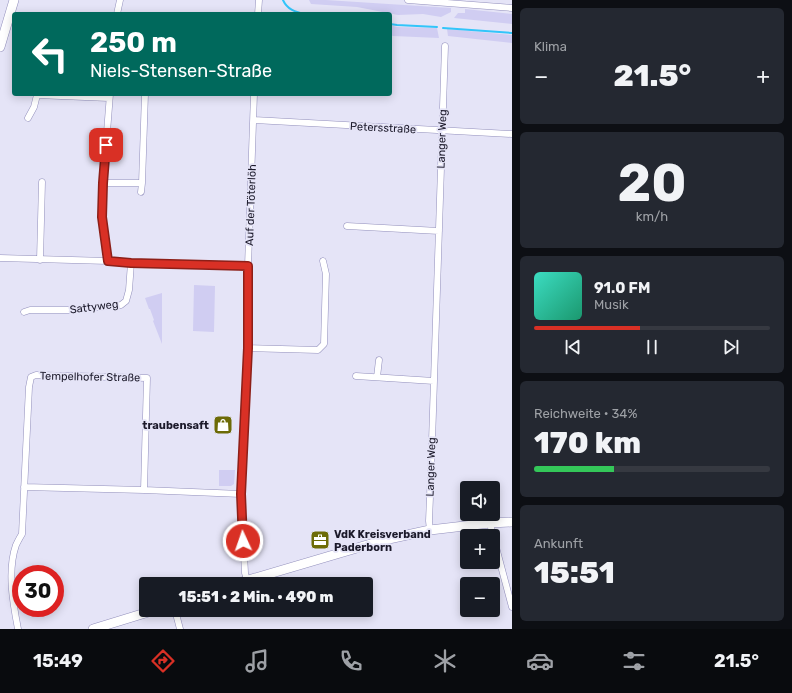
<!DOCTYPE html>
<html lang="de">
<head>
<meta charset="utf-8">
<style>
	:root { --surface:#171b24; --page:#242831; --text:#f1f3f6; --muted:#9ea1a6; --line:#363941; --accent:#d93025 }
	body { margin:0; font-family:Rubik,sans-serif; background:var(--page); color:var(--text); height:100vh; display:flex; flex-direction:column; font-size:15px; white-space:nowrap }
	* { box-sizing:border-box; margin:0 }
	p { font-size:13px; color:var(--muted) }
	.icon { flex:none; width:22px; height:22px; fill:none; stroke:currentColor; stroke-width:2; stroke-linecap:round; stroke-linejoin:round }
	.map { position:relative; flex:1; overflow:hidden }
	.panel { display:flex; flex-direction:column; gap:8px; padding:8px; background:#0d0f14; width:280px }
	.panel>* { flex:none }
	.top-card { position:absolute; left:12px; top:12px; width:380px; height:84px; border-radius:4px; box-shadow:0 2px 10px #0003; background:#00695c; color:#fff; overflow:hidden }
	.buttons { position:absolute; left:460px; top:481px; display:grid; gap:8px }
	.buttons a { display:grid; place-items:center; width:40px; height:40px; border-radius:4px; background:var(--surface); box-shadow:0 2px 10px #0003; font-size:20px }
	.speed { position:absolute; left:12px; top:565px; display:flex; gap:8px; font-size:20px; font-weight:700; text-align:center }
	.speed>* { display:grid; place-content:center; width:52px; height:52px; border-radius:50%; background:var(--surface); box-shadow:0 2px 10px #0003; line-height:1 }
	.speed .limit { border:6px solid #d22; background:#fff; color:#111 }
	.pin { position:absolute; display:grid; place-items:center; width:34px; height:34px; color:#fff; margin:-17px; border-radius:8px; box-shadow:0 2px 6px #0006 }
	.me { position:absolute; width:44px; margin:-22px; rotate:357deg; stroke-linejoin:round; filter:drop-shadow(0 0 3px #0008) }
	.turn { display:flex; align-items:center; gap:14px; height:84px; padding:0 12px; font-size:18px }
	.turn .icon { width:52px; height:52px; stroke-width:2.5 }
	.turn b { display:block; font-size:28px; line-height:34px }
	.big { font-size:30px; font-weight:800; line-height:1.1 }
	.panel .card { flex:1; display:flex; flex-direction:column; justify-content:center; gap:6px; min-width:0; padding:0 14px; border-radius:6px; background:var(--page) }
	.panel .dial { align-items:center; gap:0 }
	.dial b { font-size:52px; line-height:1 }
	.song { display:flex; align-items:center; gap:12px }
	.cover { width:48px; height:48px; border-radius:6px; background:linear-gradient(135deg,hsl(170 70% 55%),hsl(160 70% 35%)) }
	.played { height:4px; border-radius:2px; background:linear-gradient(90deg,var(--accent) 45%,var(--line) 45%) }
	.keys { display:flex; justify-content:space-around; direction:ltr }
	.heat { display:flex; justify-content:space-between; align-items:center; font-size:22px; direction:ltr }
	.charge { height:6px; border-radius:3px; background:linear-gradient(90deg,#34c759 34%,var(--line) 0) }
	.trip { position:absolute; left:139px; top:577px; width:234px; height:40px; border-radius:4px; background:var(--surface); box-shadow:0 2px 10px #0003; font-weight:800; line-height:40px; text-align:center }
	.tabs { display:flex; height:64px; justify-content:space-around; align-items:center; background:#090b0e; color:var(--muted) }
	.tabs .icon { width:28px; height:28px }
	.tabs .active { color:var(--accent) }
	.tabs b { font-size:18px; color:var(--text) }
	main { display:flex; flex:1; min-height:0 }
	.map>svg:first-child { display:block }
	.green { fill:#d0cdf2 }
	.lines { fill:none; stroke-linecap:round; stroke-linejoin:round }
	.stream { stroke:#32c5fa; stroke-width:2 }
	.street-casing { stroke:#928fbc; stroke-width:7 }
	.secondary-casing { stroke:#928fbc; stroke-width:10 }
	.street { stroke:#fff; stroke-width:6 }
	.secondary { stroke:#fff; stroke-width:9 }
	.route-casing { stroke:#8d1f18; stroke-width:10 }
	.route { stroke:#d93025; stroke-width:7 }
	.labels { text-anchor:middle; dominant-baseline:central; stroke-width:3.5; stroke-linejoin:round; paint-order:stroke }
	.street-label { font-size:11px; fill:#1b192a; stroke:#e5e4f7 }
	.poi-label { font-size:11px; font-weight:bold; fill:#1b192a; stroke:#e5e4f7; text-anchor:end }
</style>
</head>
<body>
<main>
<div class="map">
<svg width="512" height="629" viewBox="0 0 512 629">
	<rect width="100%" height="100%" fill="#e5e4f7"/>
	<path class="green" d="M309,0h17l125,8v4l-10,5 -18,-3 -25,1 -41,-8 -46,-3z
		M465,9l47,5v10l-58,-6 4,-5h7z
		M390,25l7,2 40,1 2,10 -46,-2 -3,-1z
		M447,29l65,6v8l-64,-7z
		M194,285l21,1 -1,46 -21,-1z
		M162,293v51l-9,-23 1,-1 -4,-11h-1l-4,-11z
		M219,470h16l-1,14 -3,2h-12z"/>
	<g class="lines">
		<path class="stream" d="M283,0c4,9 12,12 21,14
			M390,24l7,1 40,2
			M443,28l69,5"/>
		<defs>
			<path id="street" d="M408,0l104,8
				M117,14l3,-14
				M258,14l1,-14
				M28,118l6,-11 3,-12 72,3
				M254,120l258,14
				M103,183h39l3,-89
				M141,192l1,-9
				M347,226l92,5
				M0,258l108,3 23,2 117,3
				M40,260l2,-78
				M108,261l-6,-44 1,-34 7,-89
				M24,312l6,-2h38l53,-5 5,-4 3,-11 2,-27
				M248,348l70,2 6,-6 2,-70 -3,-13
				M356,376l78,5
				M377,377l2,-17
				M24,487l120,3
				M490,523l3,13
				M430,530l-1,-9 2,-49 14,-426
				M493,536l19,71
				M247,580l-2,-7 -4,-79 7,-146v-82l6,-172
				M175,610l5,19
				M18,629c-5,-26 -11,-58 -2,-84 2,-4 4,-8 6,-11l7,-147 2,-10 5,-2 111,3 -3,112 97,4"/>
			<path id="secondary" d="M0,47l14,-47
				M235,584l149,-44 46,-10 60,-7 22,-1
				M93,629l62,-19"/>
		</defs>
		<use href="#street" class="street-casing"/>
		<use href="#secondary" class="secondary-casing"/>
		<use href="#street" class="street"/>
		<use href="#secondary" class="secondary"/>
	</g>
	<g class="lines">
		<defs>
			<path id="route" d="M106,145l-3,38 -1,34 6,44 23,2 117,3v82l-7,146 2,47"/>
		</defs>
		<use href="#route" class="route-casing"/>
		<use href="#route" class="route"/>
	</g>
	<defs>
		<symbol id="shop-square" viewBox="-11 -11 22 22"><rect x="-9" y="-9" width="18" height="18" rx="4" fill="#6d6b07" stroke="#e5e4f7"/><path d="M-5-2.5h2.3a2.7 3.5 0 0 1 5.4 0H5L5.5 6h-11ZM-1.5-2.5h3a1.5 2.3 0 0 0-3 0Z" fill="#fff"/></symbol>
		<symbol id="office-square" viewBox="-11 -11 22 22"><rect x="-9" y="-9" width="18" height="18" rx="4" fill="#6d6b07" stroke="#e5e4f7"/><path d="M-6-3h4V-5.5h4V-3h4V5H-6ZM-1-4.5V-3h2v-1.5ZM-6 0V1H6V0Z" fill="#fff"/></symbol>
	</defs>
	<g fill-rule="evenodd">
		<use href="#shop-square" x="212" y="414" width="22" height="22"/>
		<use href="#office-square" x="309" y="529" width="22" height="22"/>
	</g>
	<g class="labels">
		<g class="street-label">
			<text transform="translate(383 128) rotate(3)">Petersstraße</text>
			<text transform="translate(442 139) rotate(-88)">Langer Weg</text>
			<text transform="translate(251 205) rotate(-88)">Auf der Töterlöh</text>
			<text transform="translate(94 307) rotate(-7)">Sattyweg</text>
			<text transform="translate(90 377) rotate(1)">Tempelhofer Straße</text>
			<text transform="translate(431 467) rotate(-88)">Langer Weg</text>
		</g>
		<g class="poi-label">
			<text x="209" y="425">traubensaft</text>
			<text x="334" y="534" text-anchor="start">VdK Kreisverband<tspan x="334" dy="13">Paderborn</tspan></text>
		</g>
	</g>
</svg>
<div class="buttons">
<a><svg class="icon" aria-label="sound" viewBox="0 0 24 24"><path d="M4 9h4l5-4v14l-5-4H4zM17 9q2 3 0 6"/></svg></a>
<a>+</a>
<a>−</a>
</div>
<div class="speed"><div class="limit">30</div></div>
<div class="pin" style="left:106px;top:145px;background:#d93025"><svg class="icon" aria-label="arrive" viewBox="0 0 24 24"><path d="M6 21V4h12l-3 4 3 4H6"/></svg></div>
<svg class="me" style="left:243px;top:541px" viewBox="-20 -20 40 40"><circle r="17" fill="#d93025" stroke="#fff" stroke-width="3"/><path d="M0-11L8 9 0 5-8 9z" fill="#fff"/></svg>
<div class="trip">15:51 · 2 Min. · 490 m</div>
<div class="top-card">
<div class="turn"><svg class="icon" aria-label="left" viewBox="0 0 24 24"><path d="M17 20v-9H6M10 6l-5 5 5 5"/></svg><div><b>250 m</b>Niels-Stensen-Straße</div></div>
</div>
</div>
<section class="panel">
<div class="card"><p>Klima</p>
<div class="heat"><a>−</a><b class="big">21.5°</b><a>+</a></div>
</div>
<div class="card dial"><b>20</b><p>km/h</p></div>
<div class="card">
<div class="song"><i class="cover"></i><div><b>91.0 FM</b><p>Musik</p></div></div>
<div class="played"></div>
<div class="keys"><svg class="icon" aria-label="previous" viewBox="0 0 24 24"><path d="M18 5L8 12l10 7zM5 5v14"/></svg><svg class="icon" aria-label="pause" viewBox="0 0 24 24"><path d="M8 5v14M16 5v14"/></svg><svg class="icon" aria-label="next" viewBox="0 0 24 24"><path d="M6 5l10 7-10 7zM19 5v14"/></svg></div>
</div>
<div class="card"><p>Reichweite · 34%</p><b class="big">170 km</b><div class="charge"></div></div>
<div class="card"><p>Ankunft</p><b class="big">15:51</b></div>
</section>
</main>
<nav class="tabs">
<b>15:49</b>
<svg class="icon active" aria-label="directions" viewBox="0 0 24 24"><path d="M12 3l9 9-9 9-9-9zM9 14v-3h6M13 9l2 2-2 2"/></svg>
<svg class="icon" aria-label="music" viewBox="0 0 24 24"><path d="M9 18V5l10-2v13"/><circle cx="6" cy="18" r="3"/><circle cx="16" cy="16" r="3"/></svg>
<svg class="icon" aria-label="phone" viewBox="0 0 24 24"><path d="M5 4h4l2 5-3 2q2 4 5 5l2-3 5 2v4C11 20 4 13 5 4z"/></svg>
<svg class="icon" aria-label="climate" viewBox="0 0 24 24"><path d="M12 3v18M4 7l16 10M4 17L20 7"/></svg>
<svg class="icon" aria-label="car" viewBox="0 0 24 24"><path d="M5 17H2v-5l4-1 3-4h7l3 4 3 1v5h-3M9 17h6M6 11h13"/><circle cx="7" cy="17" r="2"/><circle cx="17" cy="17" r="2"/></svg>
<svg class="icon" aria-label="filters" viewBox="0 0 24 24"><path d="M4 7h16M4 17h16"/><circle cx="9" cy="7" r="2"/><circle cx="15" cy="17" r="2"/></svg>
<b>21.5°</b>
</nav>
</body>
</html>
